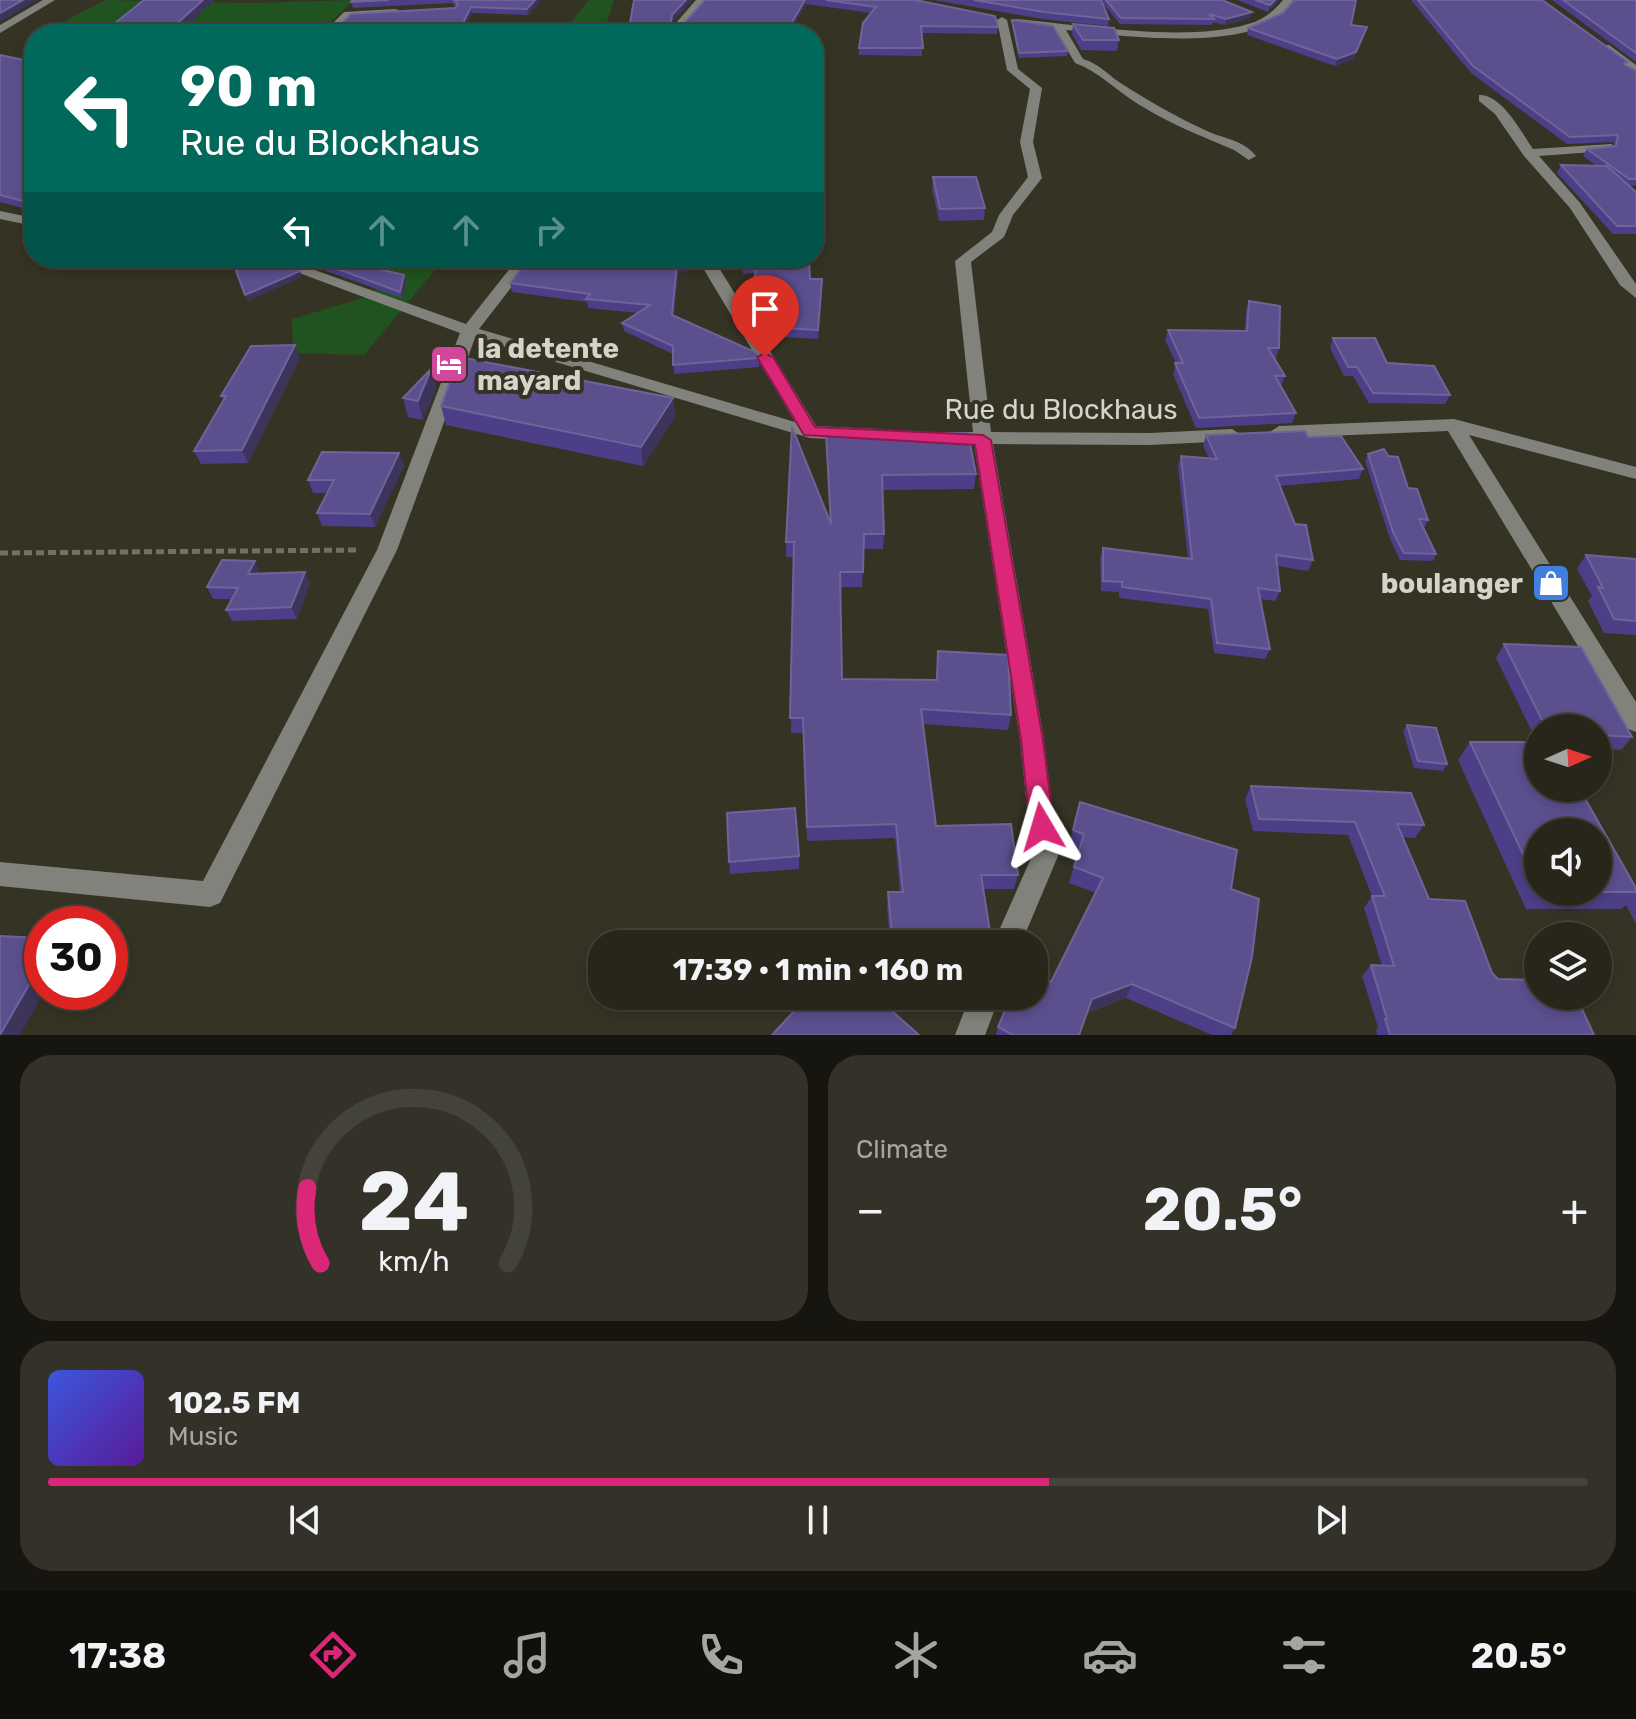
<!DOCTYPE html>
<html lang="en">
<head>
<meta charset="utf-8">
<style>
	:root { --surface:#28261b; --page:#343228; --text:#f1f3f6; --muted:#a5a5a3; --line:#44433a; --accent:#db2777 }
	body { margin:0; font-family:Rubik,sans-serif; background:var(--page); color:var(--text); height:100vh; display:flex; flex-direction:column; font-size:30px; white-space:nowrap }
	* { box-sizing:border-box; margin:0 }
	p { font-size:26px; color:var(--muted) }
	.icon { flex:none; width:44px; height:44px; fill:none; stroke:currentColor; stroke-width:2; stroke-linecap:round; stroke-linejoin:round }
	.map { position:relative; height:1035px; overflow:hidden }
	.drawer { display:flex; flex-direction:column; gap:20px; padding:20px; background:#16150f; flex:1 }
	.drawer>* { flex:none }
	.hud { position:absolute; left:24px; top:24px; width:800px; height:244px; border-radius:32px; box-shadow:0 4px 12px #0003,0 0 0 2px var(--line); background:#00695c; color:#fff; overflow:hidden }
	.needle { width:52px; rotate:87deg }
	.controls { position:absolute; left:1524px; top:714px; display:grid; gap:16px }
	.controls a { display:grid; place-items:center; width:88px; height:88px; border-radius:50%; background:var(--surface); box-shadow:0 4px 12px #0003,0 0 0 2px var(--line); font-size:40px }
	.speed { position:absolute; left:24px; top:906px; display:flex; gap:16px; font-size:40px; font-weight:700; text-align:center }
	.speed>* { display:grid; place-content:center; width:104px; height:104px; border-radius:50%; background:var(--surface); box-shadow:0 4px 12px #0003,0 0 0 2px var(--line); line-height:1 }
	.speed .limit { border:12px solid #d22; background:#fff; color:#111 }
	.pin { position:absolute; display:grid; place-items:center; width:68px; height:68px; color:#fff; margin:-82px -34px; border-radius:50% 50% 50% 0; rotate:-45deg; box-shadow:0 0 8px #0007 }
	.pin .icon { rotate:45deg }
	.me { position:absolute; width:88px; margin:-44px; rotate:353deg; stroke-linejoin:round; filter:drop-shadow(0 0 6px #0008) }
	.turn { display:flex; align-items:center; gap:28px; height:168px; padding:0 24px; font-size:36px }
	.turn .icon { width:104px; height:104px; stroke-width:2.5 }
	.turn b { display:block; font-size:56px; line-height:68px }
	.lanes { display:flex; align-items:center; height:76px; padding:0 24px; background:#0003; justify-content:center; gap:40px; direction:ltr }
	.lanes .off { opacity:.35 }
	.big { font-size:60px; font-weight:700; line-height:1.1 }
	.drawer .widget { flex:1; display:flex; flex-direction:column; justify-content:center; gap:12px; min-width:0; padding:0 28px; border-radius:32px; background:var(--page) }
	.drawer .dial { align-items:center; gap:0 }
	.dial svg { height:208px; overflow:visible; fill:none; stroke:var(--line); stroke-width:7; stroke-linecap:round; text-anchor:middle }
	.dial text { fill:var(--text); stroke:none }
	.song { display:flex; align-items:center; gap:24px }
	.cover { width:96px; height:96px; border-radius:12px; background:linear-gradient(135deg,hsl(230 70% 55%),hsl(270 70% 35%)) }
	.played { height:8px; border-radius:4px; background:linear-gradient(90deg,var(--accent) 65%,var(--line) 65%) }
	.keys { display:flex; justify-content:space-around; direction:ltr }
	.heat { display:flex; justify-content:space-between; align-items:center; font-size:44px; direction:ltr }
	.drawer .tiles { flex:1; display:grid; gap:20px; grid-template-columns:1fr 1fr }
	.widget:last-child { grid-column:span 2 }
	.trip { position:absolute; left:588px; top:930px; width:460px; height:80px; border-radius:32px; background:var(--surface); box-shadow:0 4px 12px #0003,0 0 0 2px var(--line); font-weight:700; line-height:80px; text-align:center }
	.menu { display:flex; height:128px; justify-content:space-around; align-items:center; background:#100f0b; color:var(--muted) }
	.menu .icon { width:56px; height:56px }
	.menu .active { color:var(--accent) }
	.menu b { font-size:36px; color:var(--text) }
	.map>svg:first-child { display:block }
	.green { fill:#205320 }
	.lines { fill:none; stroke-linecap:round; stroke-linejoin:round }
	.path { stroke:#727164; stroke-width:5; stroke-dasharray:8 4; stroke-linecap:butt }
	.minor { fill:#81827b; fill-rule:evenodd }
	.wall { fill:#4c3f87; fill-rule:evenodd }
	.shaded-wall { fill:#3d345c }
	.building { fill:#5b4f8e; stroke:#6e6498; stroke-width:2 }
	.route { fill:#db2777; stroke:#8e194d; stroke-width:2 }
	.labels { text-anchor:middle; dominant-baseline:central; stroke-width:8; stroke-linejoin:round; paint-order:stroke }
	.poi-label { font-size:28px; font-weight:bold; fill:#d5d4cb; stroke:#353324; text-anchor:start }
	.street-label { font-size:28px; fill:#d5d4cb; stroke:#353324 }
</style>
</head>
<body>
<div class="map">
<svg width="1636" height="1035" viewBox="0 0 1636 1035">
	<rect width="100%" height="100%" fill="#353324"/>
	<path class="green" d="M106,0l145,3 103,-3 -36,34h-268l18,-15z
		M589,0h25l-11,34h-104l68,-7z
		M377,258h57l1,12 -71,85 -71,-2 -1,-34 81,-24 13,-30z"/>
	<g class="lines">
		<path class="path" d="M0,553l359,-3"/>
		<path class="minor" d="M43,0h12l-55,33v-8z
			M696,0h11l-23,27 -1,7h-10l2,-10z
			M1283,0h10c-5,6 -9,15 -16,19 -43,31 -160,17 -211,11l17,29c16,5 23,14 36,23 28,18 57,35 88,49 17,8 37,9 49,25l-7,4c-6,-3 -9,-7 -15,-10 -33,-14 -66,-27 -96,-46 -21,-13 -40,-33 -63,-41l-20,-34 -45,-7 5,-3c66,6 171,24 233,5 15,-4 25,-12 35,-24z
			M396,9l5,3 -1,2 -49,3 -18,17h-11l22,-22z
			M1002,17l5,3 11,49 24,19 -9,54 9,36 -29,37 -9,22 -33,25 20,170 159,1 82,-4 9,6 -9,6 -82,4 -157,-1 51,296 14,116 -37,88h-28l39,-88 -12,-116 -46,-296h-30l-9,-6 9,-6h29l-18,-171 37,-29 7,-17 29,-38 -8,-35 10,-53 -23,-19 -10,-50z
			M1601,45h8l27,20v8l-35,-24z
			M1479,95c23,-1 42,37 54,54l79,-5v6l-5,1 -68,5 41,47 56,81v14l-16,-13 -50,-77 -46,-52 -29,-42 -16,-13z
			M0,211l34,7v8l-34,-7z
			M259,258h22l185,66 52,-66h16l-55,71 316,93 -98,-164h16l103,168 64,3 9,6 -9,6 -70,-3 -335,-100 -78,212 -177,353 -10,4 -210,-21v-24l203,19 174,-331 83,-217z
			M1454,419l182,48v12l-167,-44 167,267v30l-8,-3 -180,-298 -169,7 -9,-6 9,-6z
			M970,996h30l-15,39h-30z"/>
	</g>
	<path class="wall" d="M215,0l-37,34h-65l-3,-7z
		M352,0h189l-13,15 -56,-2 -11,21h-130l125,-27 -4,-4 -99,5 -2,-6z
		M705,0h210l83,27 -1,7 -75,-1v23l-63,-1v-7l12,-35 -65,-9 -13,23 -165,7 45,-12 -1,7h12z
		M934,0h288l28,18 -25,7 -12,-3 -1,3 -92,-1 -19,-23 8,18 -1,7 -65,-7z
		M1237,0h42l-11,12z
		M1411,0h131l84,66 10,5v114l-6,1 6,6v42h-23l-56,-61 4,-8 36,1 -14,-10 4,-7 26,-3 1,-4 -47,2 -96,-71z
		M1552,0h84v62z
		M1283,13l68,12 16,2 -13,32 -19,7 -88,-31 1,-7z
		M1012,20l56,31 -1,5 -48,2 -7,-32z
		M1073,24l46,16 -2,11 -36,-1 -9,-16z
		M0,55l34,7v149l-34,-9z
		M814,140l10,29v8h-9l5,25v8l-6,1z
		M933,177l52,31 -1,12 -45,1 -7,-32z
		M715,258h94l1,21 12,9 -4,51 -54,-3 -12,-20 -1,-9 4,-34 -12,1 -1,-14 -22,4z
		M699,260l1,8 -22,5 -4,42 85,43v9l-85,7 -1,-20 -49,-23 -2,-8 16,-10 -50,-5 -1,-6 -75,-10 -2,-9z
		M324,264l82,18 -4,16 -76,-27z
		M1249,301l30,47 -3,10h-2l11,18 -4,10 15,27 -4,10 -96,5 -23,-54 3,-11 -11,-23 3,-10 77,1 1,-20z
		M1333,338l54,25 63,32 -5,9 -76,-1 -16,-27h-9l-14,-28z
		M300,358l-52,105 -47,1 -7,-13 29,-51 -2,-4z
		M431,369l5,19 -13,32 -15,-3 -5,-19z
		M673,398l2,19 -32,49 -197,-41 -5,-19z
		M826,434l150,40 -2,15 -92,1 2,44 -1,15h-19l-2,38h-22l2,92 94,1 2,-29 73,64 -3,15 -85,-6 13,102 82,49 -4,14h-30l8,55h-102l-3,-38 1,-14h12l-5,-54 -88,3 -3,-108h-13l3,-176h-8v-15l44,-20z
		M1206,435l102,2 55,32 -4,10 -79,7 15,38 18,36 -5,11 -31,-5 3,25 -5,10 -15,-2 10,50 -5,10 -51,-6 -6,-44 -89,-11v-6l-18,-1 -1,-33 3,-10 85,11 -10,-93 3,-10 28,2 -6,-12z
		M399,453l5,13 -29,61 -53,-1 -5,-13 10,-20h-14l-5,-13z
		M1368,454l20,2 40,64 -3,7h-3l14,27 -3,7 -33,-1 -10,-21 -25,-78z
		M1586,555l50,4v76l-32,-2 -16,-32 4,-5 -15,-27z
		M260,572l-1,1 51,10 -13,36 -65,2 -6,-11 6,-11h-19l-6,-12z
		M1504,644l128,93 -11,13 -23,-1v-21h-60v60l98,100v36l-10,-19 -5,4h-95l-68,-149 12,-18h67l-41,-84zM1538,832l60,60h-60z
		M1407,725l40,39 -4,7 -29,-3 -11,-37z
		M1251,786l173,39 -9,13 -13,-1 27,62 69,80 96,56h-217l-1,-5 2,-3 -16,-51 9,-11 11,1 -18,-58 8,-12 -24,-61 -95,-4 -8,-32z
		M1080,802l151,87 4,139 -4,7h-19l-86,-37 -39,15 -8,22h-83l2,-8 40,-41 13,-4 45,-89 -27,-10 10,-34 -10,-3z
		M799,856v13l-69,5 -1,-12z"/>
	<path class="shaded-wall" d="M23,0h14l-37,22v-9z
		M203,0h12l-37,34h-3l-2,-7z
		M535,0h6l-13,15 -1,-6z
		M686,0h6l-19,22 -2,12 -1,-5 2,-14z
		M805,0h1v4l-14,25v-7z
		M1275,0h4l-11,12 2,-7z
		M471,7l1,6 -10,20 -9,1z
		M1252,12l-2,6 -25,7 1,-6z
		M1367,27l-13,32 -19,7 2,-7z
		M820,202v8l-6,1v-8z
		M720,258h22v2l-22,4z
		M699,260l1,8 -22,5 -5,50 -1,-8 5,-51z
		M300,271l2,6 -54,24 -3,-6z
		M404,275l2,7 -4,16 -2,-6z
		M295,345l5,13 -52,105 -6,-13z
		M431,369l5,19 -13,32 -5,-19z
		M673,398l2,19 -32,49 -2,-19z
		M399,453l5,13 -29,61 -5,-13z
		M255,561l5,11 -7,13 -5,-11z
		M305,572l5,11 -13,36 -6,-12z
		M42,962v30h2l-24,43h-20z
		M1132,984l-6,14 -40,15 6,-14z"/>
	<path class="building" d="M0,0h23l-23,13z
		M144,0h59l-30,27h-63z
		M352,0h37l-38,2z
		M454,0h81l-8,9 -56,-2 -10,20 -8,7h-122l20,-20 104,-6 3,-4z
		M634,0h52l-14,15 -2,14h14l2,-8 19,-21h100l-13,22 3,12h-167z
		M826,0h89l80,16 3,11 -77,-1 2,22h-64l4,-25 13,-16z
		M974,0h127l8,19 -65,-7z
		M1106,0h116l30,12 -26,7 -17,-5 5,5 -93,-1z
		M1255,0h20l-5,5z
		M1294,0h62l-5,25 16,2 -11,25 -19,7 -89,-31 35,-15z
		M1418,0h124l86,62 -4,2 12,7v108h-7l-42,-30 29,-3 2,-11 -48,2 -97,-71z
		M1563,0h73v53z
		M1012,20l41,6 15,25 -49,2z
		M1073,24l41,4 5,12h-36z
		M0,55l34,7v142l-34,-9z
		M814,140l10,29h-10z
		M1561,165l46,1 29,26v34h-19z
		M814,172l6,30 -6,1z
		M933,177h43l9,31 -45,1z
		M256,258h9l35,13 -55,24 -9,-24z
		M333,258l71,17 -4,17 -76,-28z
		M529,258h169l1,2 -22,4 -5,51 83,37 4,6 -86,7v-19l-51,-23 28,-18 -64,-6 4,-5 -80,-11z
		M742,258h67l1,21h12l-4,51 -54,-3 -13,-20 5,-42h-13z
		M1249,301l31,5 -1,42h-11l17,28h-10l21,37 -97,5 -24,-55h8l-15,-33 79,1z
		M1333,338h42l12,25 47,3 16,29 -77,-2 -16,-26h-9z
		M295,345l-53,105 -48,1 32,-55h-5l30,-50z
		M459,357l214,41 -32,49 -200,-41z
		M431,369l-13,32 -15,-3z
		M792,427l39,97 -5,-90 142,-1 8,41 -94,1 2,59h-20l-1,38h-23l2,107 95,1 1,-29 70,4 3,60 -90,-6 15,117 75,-2 7,51h-37l11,69h-99l-5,-52h15l-7,-68 -89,3 -4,-109h-13l4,-176h-8z
		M1305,431l3,6 33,-1 22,33 -87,7 19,48 11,1 7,35 -37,-5 4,36 -22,-3 12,61 -53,-6 -6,-44 -89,-12v-5l-19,-1v-33l89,11 -11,-103 36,3 -11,-24z
		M1384,449l4,7 10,1 10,31 9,1 11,31 -9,-1 17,35 -32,-1 -11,-21 -25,-78z
		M322,452l77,1 -29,61 -53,-1 17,-33h-26z
		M1586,555l50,4v62l-22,-2 -16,-32 5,1z
		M222,560l33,1 -7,13 57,-2 -14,35 -65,3 12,-22 -31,-1z
		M1504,644l77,3 51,90 -34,-2v-7h-52z
		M1407,725l29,3 11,36 -29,-3z
		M1470,742h68v46h41l57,100v4h-38v-60h-60v54z
		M1251,786l160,7 13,32 -27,-1 32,75 36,2 27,72 6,6 40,1v16h38l18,39h-204l-5,-16h2l-16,-54 23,1 -22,-70h13l-30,-74 -96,-3z
		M1080,802l157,48 -6,39 28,10 -7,58 -17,71 -103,-44 -40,15 -13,36h-66l-15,-8 13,-31h23v-37l4,27 3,-9 10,5 52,-104 -29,-11 10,-33 -11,-4z
		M795,808l4,48 -70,6 -2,-49z
		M0,936l42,2v24l-42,73z
		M808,996h67l44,39h-147z"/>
	<path class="route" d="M765,353l8,4 42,70 168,8 8,5 52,300 11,87 -4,7 -8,3 -8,-3 -4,-7 -9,-87 -46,-295 -171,-10 -47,-78z"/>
	<defs>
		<symbol id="hotel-square" viewBox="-11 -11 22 22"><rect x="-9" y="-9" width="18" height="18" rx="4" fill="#d1479c" stroke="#353324"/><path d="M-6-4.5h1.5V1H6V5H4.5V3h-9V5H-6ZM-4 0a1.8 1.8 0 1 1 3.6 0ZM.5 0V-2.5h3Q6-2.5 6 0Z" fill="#fff"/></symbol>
		<symbol id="shop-square" viewBox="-11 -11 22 22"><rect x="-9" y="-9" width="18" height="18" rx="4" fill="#3f7fe0" stroke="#353324"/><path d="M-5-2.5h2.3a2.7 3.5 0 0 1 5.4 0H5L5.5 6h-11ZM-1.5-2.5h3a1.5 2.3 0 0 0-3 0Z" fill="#fff"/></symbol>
	</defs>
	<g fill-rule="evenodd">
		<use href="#hotel-square" x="427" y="342" width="44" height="44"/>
		<use href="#shop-square" x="1529" y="561" width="44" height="44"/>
	</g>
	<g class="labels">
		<g class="poi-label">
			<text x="477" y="348">la detente<tspan x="477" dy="32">mayard</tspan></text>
			<text x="1523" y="583" text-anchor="end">boulanger</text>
		</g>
		<g class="street-label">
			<text x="1061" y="409">Rue du Blockhaus</text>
		</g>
	</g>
</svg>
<div class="controls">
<a><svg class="needle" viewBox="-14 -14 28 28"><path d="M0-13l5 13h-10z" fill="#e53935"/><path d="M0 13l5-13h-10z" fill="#a5a5a3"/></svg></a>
<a><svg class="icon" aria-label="sound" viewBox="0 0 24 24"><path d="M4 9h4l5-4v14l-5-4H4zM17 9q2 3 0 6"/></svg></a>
<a><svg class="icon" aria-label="layers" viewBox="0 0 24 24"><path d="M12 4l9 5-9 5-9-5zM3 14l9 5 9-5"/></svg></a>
</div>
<div class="speed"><div class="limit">30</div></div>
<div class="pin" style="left:765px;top:357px;background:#d93025"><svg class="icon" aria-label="arrive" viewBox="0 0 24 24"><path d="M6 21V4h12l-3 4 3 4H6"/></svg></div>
<svg class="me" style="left:1042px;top:827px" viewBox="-20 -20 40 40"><path d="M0-17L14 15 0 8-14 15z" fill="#db2777" stroke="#fff" stroke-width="4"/></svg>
<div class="trip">17:39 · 1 min · 160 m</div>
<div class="hud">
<div class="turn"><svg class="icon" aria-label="left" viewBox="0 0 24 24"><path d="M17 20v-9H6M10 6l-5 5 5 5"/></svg><div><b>90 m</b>Rue du Blockhaus</div></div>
<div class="lanes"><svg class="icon" aria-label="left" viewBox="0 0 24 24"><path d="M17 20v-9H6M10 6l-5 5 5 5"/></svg><svg class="icon off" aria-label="ahead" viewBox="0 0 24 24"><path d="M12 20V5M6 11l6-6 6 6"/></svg><svg class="icon off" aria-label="ahead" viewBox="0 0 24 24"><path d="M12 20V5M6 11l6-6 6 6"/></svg><svg class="icon off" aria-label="right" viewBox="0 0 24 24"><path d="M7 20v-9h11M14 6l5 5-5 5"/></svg></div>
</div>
</div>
<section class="drawer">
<div class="tiles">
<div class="widget dial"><svg viewBox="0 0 100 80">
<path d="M14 69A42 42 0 1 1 86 69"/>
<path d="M14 69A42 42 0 0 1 9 40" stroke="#db2777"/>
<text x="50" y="56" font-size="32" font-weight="700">24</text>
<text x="50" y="72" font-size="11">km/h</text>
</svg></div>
<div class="widget"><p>Climate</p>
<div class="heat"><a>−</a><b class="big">20.5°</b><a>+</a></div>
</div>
<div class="widget">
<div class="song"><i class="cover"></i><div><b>102.5 FM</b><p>Music</p></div></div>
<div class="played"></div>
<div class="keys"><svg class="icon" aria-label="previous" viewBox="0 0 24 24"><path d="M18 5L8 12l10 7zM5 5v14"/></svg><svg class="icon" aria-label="pause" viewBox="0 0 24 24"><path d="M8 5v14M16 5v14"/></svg><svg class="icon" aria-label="next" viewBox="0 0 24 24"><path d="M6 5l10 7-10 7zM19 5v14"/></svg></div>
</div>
</div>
</section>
<nav class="menu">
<b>17:38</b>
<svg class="icon active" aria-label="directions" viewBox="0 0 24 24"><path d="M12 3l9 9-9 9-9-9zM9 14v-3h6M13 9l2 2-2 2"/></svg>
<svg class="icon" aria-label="music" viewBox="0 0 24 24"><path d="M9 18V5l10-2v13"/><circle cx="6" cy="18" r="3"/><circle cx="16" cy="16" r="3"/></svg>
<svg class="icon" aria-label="phone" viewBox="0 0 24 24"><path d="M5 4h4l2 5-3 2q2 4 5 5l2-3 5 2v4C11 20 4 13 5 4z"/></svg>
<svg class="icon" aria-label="climate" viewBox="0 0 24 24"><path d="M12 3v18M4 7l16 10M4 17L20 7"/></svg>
<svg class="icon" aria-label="car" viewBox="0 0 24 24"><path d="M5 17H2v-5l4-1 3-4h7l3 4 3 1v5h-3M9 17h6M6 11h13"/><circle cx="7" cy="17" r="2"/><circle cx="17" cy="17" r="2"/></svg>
<svg class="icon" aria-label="filters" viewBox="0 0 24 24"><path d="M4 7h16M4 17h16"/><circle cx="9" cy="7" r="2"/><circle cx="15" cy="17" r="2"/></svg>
<b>20.5°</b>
</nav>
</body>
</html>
